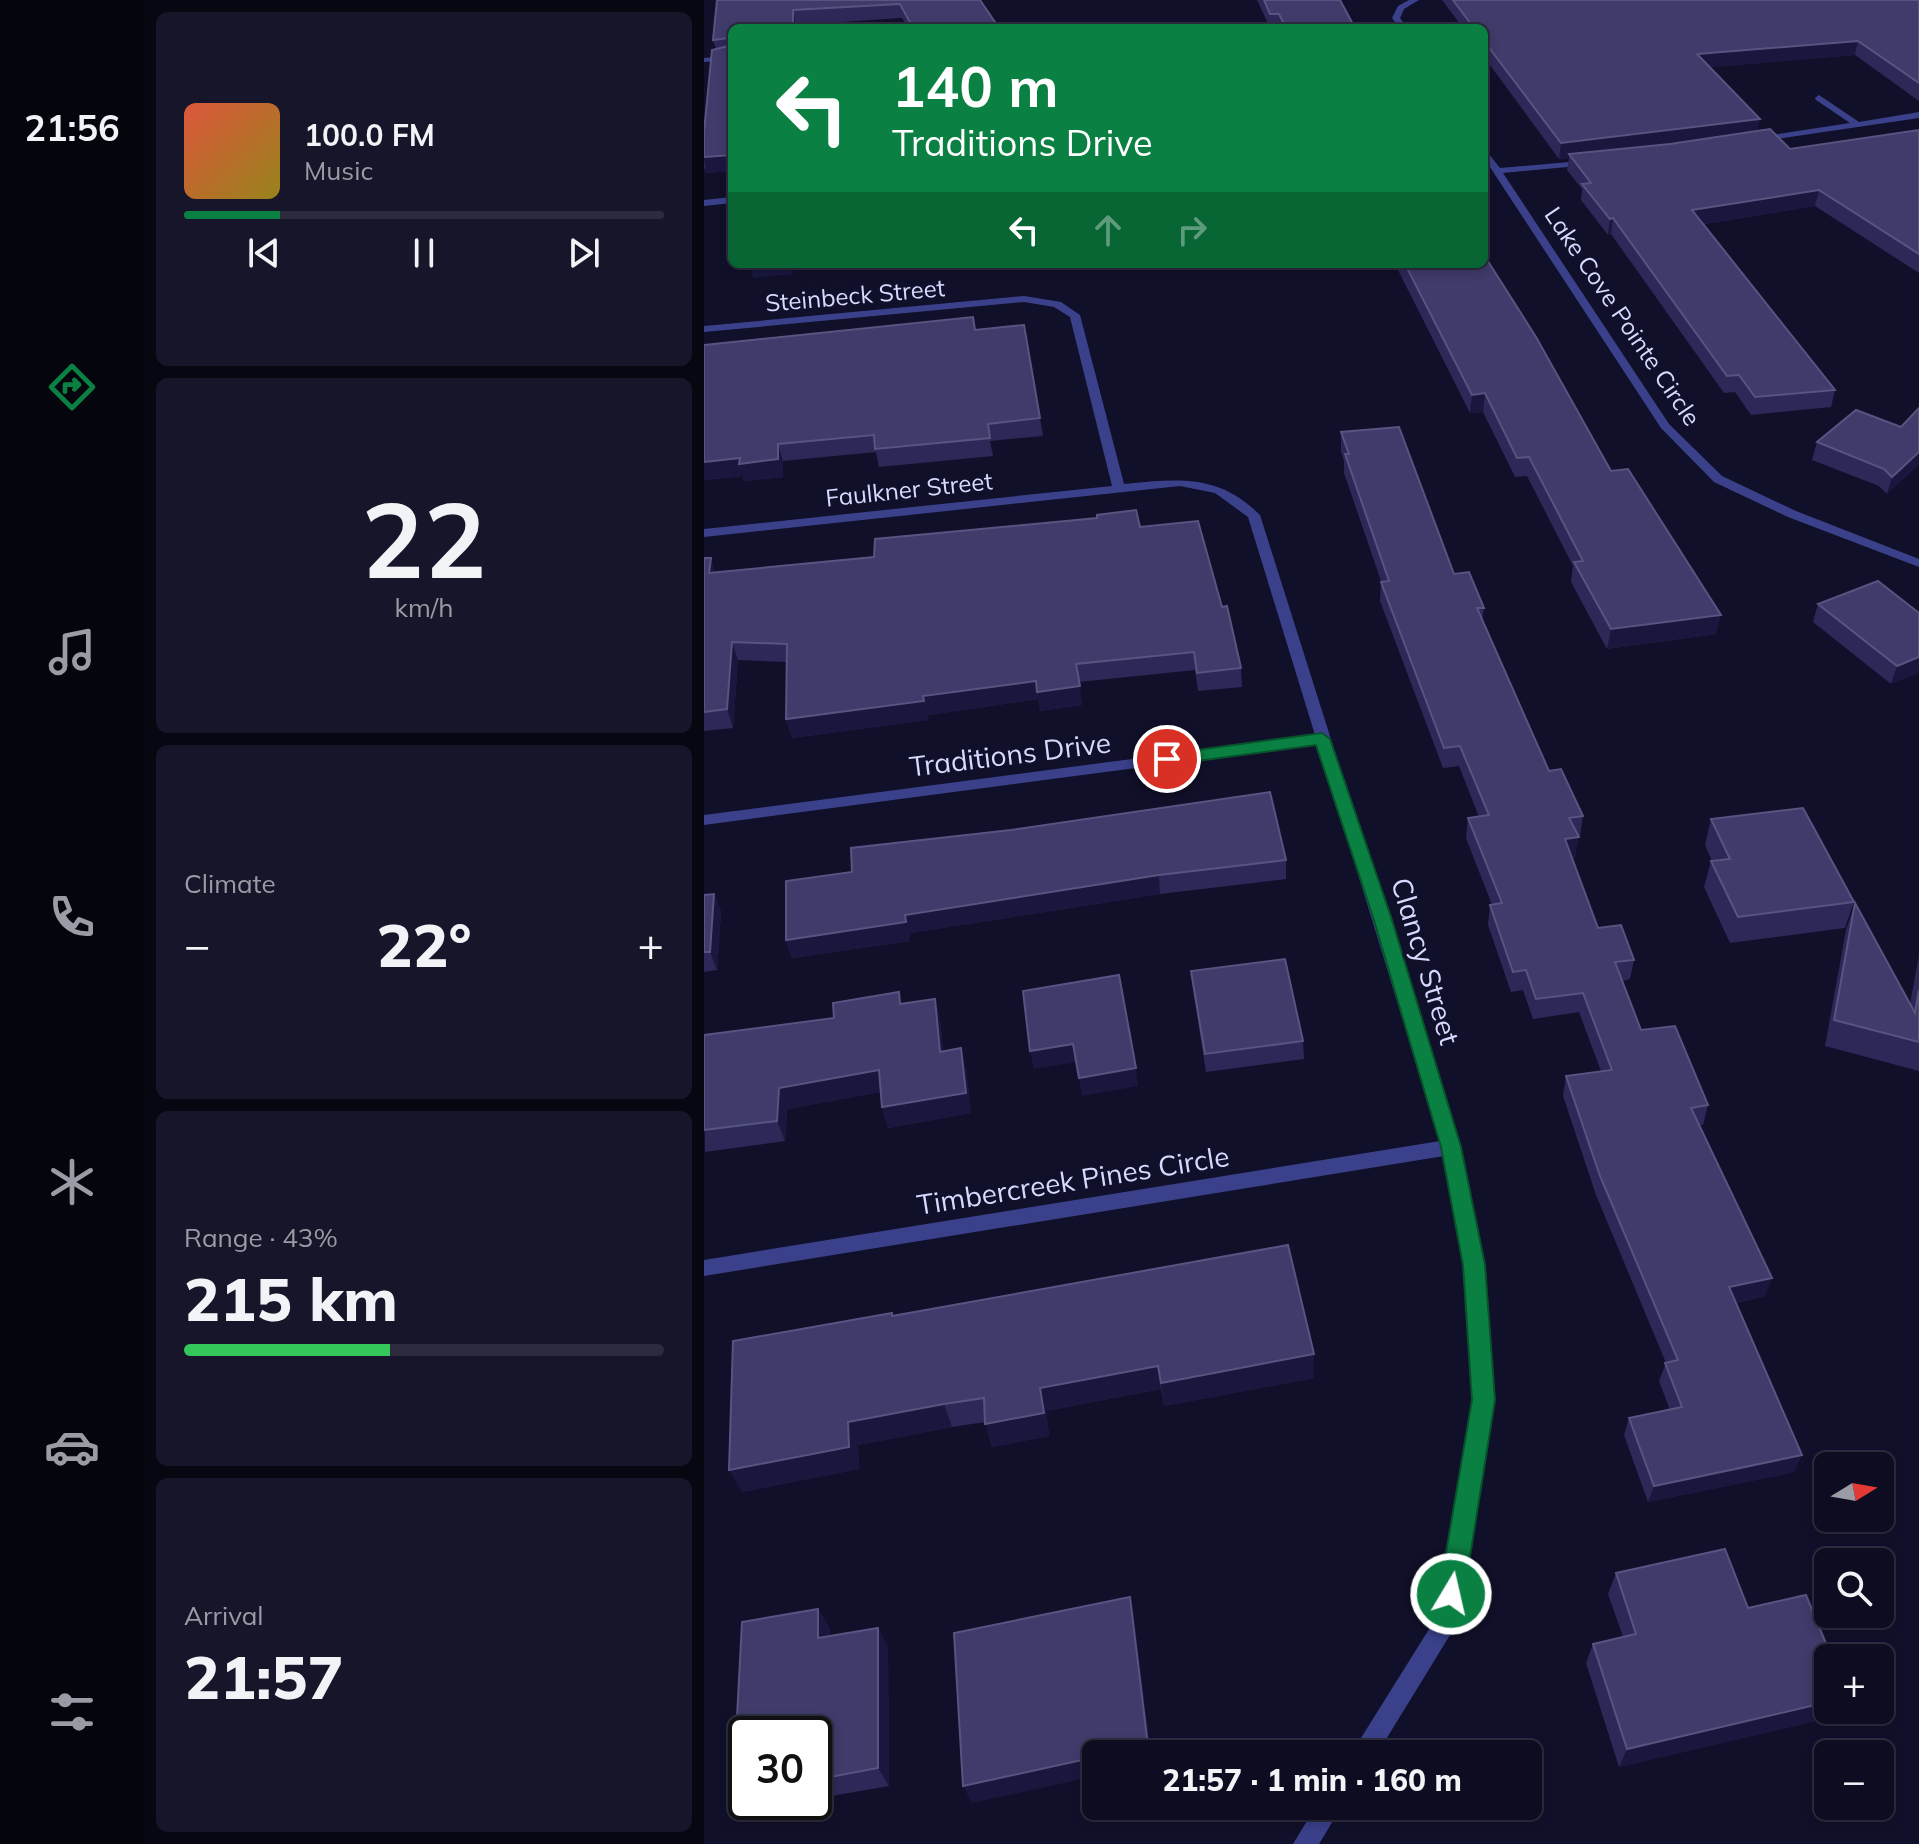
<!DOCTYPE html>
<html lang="en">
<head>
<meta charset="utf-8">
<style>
	:root { --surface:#0d0c20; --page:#161529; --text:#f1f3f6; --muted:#9a9ba5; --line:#2d2c3e; --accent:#0b8043 }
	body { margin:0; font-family:Mulish,sans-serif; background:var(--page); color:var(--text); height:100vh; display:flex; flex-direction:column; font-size:30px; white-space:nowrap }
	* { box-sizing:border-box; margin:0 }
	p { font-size:26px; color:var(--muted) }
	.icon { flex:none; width:44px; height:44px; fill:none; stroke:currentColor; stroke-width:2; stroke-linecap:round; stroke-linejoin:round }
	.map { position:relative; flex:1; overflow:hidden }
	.side { display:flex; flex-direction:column; gap:12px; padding:12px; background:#070712; width:560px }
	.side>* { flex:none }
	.top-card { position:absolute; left:24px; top:24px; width:760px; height:244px; border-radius:12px; box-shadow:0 4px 12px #0003,0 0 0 2px var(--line); background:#0b8043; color:#fff; overflow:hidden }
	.needle { width:52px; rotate:79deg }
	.buttons { position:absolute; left:1110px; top:1452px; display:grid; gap:16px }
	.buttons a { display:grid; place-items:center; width:80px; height:80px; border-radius:12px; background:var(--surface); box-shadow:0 4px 12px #0003,0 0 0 2px var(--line); font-size:40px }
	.speed { position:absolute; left:24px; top:1716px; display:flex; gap:16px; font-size:40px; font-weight:700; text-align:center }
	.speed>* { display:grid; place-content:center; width:104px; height:104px; border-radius:50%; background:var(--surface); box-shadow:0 4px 12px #0003,0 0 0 2px var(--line); line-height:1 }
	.speed .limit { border:4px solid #111; border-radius:12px; background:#fff; color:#111 }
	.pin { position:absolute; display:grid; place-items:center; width:68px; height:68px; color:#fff; margin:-34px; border:4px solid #fff; border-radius:50%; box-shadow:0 2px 8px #0007 }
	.me { position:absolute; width:88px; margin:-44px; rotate:9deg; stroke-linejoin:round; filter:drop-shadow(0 0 6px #0008) }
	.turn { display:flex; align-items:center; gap:28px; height:168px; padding:0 32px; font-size:36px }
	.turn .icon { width:104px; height:104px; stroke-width:2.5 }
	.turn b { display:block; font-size:56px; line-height:68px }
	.lanes { display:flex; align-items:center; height:76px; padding:0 32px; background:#0003; justify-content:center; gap:40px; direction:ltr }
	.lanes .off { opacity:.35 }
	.big { font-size:60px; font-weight:800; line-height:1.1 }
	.side .tile { flex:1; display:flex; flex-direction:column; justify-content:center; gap:12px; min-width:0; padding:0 28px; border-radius:12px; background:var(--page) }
	.side .dial { align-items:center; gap:0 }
	.dial b { font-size:104px; line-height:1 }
	.song { display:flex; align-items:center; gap:24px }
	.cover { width:96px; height:96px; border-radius:12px; background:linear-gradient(135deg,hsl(10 70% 55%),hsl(50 70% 35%)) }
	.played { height:8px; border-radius:4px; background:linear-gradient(90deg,var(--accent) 20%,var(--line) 20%) }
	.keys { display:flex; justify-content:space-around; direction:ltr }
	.heat { display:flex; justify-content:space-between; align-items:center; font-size:44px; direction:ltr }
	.charge { height:12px; border-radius:6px; background:linear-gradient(90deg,#34c759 43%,var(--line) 0) }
	.trip { position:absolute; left:378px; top:1740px; width:460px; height:80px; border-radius:12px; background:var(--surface); box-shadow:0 4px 12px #0003,0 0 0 2px var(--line); font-weight:800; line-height:80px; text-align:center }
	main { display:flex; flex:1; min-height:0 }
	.dock { display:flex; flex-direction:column; width:144px; justify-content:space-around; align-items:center; background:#05050d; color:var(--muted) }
	.dock .icon { width:56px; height:56px }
	.dock .on { color:var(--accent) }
	.dock b { font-size:36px; color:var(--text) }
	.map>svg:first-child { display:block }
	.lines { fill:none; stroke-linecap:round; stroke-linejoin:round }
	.street { fill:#3a418a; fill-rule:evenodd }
	.wall { fill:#2c2858 }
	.shaded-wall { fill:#19173e }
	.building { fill:#3f3b6a; stroke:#575481; stroke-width:2 }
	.route { fill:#0b8043; stroke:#07532c; stroke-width:2 }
	.labels { text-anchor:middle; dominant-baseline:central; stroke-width:8; stroke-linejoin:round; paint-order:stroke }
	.far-street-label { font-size:24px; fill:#d9d9ff; stroke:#11102a }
	.street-label { font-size:28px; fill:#d9d9ff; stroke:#11102a }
</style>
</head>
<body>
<main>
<nav class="dock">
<b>21:56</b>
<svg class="icon on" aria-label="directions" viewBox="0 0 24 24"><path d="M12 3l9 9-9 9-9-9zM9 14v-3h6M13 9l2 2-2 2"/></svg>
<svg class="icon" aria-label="music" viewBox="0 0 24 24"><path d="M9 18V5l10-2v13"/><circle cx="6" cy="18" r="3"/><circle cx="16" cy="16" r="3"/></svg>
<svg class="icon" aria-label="phone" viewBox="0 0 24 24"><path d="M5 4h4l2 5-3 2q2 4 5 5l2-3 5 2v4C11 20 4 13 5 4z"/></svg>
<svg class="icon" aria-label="climate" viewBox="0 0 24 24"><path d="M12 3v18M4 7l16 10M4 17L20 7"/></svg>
<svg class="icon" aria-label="car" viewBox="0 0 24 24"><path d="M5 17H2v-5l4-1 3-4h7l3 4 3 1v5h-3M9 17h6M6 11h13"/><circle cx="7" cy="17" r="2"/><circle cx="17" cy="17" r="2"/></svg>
<svg class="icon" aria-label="filters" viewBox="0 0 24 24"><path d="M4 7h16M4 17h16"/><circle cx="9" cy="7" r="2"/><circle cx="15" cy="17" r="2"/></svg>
</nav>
<section class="side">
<div class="tile">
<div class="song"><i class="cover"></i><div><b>100.0 FM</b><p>Music</p></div></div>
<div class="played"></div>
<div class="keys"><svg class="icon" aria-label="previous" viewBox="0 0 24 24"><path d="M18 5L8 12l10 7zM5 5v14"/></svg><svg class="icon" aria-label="pause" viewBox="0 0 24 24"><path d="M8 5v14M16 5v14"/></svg><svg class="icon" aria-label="next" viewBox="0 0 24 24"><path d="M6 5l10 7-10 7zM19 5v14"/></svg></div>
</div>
<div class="tile dial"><b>22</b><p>km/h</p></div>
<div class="tile"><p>Climate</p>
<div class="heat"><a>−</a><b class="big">22°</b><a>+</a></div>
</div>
<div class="tile"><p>Range · 43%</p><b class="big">215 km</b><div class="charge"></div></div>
<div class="tile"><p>Arrival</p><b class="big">21:57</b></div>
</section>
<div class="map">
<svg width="1215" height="1844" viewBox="0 0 1215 1844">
	<rect width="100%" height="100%" fill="#11102a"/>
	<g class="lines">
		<path class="street" d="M705,0h10l-15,9 -4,9 7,10h-8l-7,-10 6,-12z
			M28,56v4l-28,2v-4z
			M1115,95l40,27 60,-10v6l-164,24v-4l3,-1 92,-14 -34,-23 -1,-2z
			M780,148l16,20 92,-8 2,2 -5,3 -86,8 166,251 53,52 74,35 123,48v8l-131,-50 -74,-35 -53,-54 -177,-270z
			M28,197v6l-28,3v-6z
			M320,296l37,6 19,13 44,169c54,-5 94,-11 136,31l200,632 24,118 10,135 -36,222 -81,132h-26l85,-136 38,-218 -10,-135 -20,-109 -740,120v-16l736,-119 -122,-397 -614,81v-10l611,-80 -67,-218 -33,-24 -35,-7 -476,51v-8l408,-43 -42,-169 -16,-10 -30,-5 -320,30v-6z
			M612,1806h26l-23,38h-26z"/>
	</g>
	<path class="wall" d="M13,0h263l19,28h-91l-6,-10 -106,7 -64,146 -26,2 -2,-6v-35l12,-83 -3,-9z
		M553,0h83l15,28h-85z
		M738,0h477v101l-64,-46 -145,12 48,64 32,18 129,-19v143l-104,-67 -111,18 131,166 -4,17 -80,8 -16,-23 -11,1 -113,-159 -3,1 -27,-35 1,-11 -15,-19 2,-12 -10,1 -75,-102v-29h-21z
		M780,255l127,216 105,163 -109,15 -36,-67 2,-16 -46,-90 -12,1 -32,-65 -13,1 -75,-149h89z
		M271,330l65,88 3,18 -53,5 3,15 -114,11 -3,-15 -93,9v16l-39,4 -1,-5 -39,4v-135z
		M1215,408l-32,86 -8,-8 -67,-26 5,-18 84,-15z
		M637,432l113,142 30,34 -2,13 67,150 34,45 -3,20h-2l-3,22h-3l26,70 36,32 -4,19 -8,2 19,49 67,75 -5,20h-4l66,171 -30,7 59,169 -146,30 -24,-67 5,-17 41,-8 -11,-29 7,-18 -70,-168 -33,-99 3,-20 35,-5 -22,-59 -46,7 -10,-29 -12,2 -23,-67 2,-20h2l-26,-67 2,-20 11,-1 -20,-51 -16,2 -63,-167 1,-20 -37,-108v-12l-3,-10z
		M436,527l82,80 19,61 1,19 -44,4 -3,-21 -116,12 3,23 -42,6 -2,-12 -110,16v5l-136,18 -6,-19v-57l-48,-2 -5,68 -29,3v-173l12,15 158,-16z
		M1114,604l101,9 -28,71 -78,-62z
		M1007,819l143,83 -9,26 -115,15 -26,-56 7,-26h1l-7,-16z
		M582,860v19l-126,15 -250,39v8l-118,17 -6,-18v-59z
		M10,894l7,18 -4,58 -13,2v-77z
		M1151,903l55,101 9,-49v116l-94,-25 21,-116z
		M487,971l112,70 1,18 -98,13 -13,-82z
		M231,999l5,21 3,31 23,18 5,44 -83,15 -6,-21 -1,-15 -94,17 -2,32 -80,11 -1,-117 130,-17z
		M188,1313l1,3 421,38v24l-150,28 -3,-17 -115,22 3,25 -57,11 -7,-25 -33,5 -94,18 1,24 -117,23z
		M912,1573l132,35 80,102h12l-4,6 -217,51 -33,-104 7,-19 30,-7 -15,-43z
		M114,1609l12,20v7l48,-8 10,20 1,138 -75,13v-65h-68v68h53l-51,9 -15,-17 9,-172z"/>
	<path class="shaded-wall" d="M89,10l3,15v3h-3z
		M1154,41l-3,14 -160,14 2,-15z
		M1056,119l-3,15 -185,23 -3,-3v4l-10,1 2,-16z
		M28,155v16l-26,2 -2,-16z
		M1115,190l-4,16 -125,20 2,-16z
		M909,218l-2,16 -3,1 2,-16z
		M46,264h43v10l-40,4z
		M781,393l-2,19 -13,1 2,-18z
		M74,444l5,17v16l-39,4 -1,-5 -39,4v-18z
		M1215,452v13l-32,29 5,-17z
		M7,558l5,18 -7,-3z
		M1017,615l-5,19 -109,15 4,-20z
		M28,642l6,18 -5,68 -6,-19z
		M1215,657v16l-28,11 6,-18z
		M332,681l44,5 2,19 -42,6 -2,-12 -110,16v5l-136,18 -6,-19 137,-23z
		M875,837l-4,21 -13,2 3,-21z
		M455,875l1,19 -250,39v8l-118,17 -6,-18 119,-25z
		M10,894l7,18 -4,58 -7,-18z
		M231,999l5,21 5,53 -5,-21z
		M369,1044l3,18 -42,7 -4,-18z
		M257,1048l5,21 5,44 -83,15 -6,-21z
		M432,1068l2,18 -56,10 -3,-18z
		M175,1070l7,21 -99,18 -2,32 -8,-20 2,-33z
		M1068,1278l-7,18 -43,9 7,-18z
		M610,1354v24l-150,28 -3,-23z
		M454,1366l3,23 -115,22 3,25 -57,11 -7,-23 55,-36z
		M240,1404l8,23 -94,18 1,24 -117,23 -13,-22 119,-48z
		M1098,1455l-8,17 -146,30 6,-16z
		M426,1597l4,20 17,137h-40z
		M114,1609l12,20v29l-12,-20z
		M174,1628l10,20 1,138 -11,-18z
		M1124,1702v8h12l-4,6 -217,51 8,-18z
		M392,1757v19l-124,27 -9,-17z"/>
	<path class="building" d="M13,0h263l19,28h-86l-13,-24 -107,6v18h-61v127l-28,2v-25l8,-82 20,-5 -4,-7 -15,2z
		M560,0h76l15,28h-69l-7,-14h-9z
		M749,0h466v83l-61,-42 -161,13 63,65 -199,24 -77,-102v-13h-10z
		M1066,129l20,20 129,-19v124l-100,-64 -127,20 143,180 -80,7 -16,-22 -12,1 -114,-158 -3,1 -28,-35 9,-1 -22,-29 101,-10z
		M780,255l52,82 75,134 17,-2 93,146 -110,14 -37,-67 9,-1 -54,-104 -12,1 -32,-65 -13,2 -67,-131h79z
		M269,317l2,13 49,-5 16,93 -52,6 2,14 -115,11 -1,-14 -96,9v15l-39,5 1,-6 -36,4v-117z
		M1215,408v44l-27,25 -8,-8 -67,-27 39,-32 45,17z
		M695,427l55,147 15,-2 15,36h-7l72,163 12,-2 22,47 -14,2 10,19 -14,2 33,89 23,-3 13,35 -19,2 26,68 34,-4 33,79 -17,3 81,170 -43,9 73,168 -148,31 -25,-68 53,-11 -17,-44 13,-3 -78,-184 -34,-100 46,-6 -29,-77 -47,6 -10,-29 -13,2 -23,-67 12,-2 -34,-85 21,-3 -29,-69 -16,2 -63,-166 8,-1 -44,-127h4l-8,-22z
		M432,510l4,17 58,-6 24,86 5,-1 14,62 -44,5 -3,-21 -118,12 4,22 -43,6 -1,-11 -113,15 1,5 -138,18 1,-75 -55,-2 -5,67 -23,3v-154h7l-2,15 165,-16 1,-18 222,-21v-3z
		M1174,581l41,32v44l-22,9 -79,-62z
		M566,792l16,68 -127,15 -254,40 1,7 -120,18v-59l66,-9 -1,-24 160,-18z
		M1099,808l51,94 -116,15 -27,-56 19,-2 -19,-40z
		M10,894l-4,58h-6v-57z
		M1151,903l60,110 4,-23v52l-85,-22z
		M581,959l18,82 -98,13 -14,-83z
		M415,975l17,93 -57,10 -6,-34 -43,7 -7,-60z
		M195,992l1,12 35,-5 5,53 21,-4 5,45 -84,14 -3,-37 -100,18 -2,33 -73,9v-95l130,-17 -1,-15z
		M584,1245l26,109 -153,29 -3,-17 -118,22 4,25 -59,11 -1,-26 -40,6 -96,18 1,25 -120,23 4,-129 159,-28v3z
		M1021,1549l23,59 58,-13 26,63h-4v44l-201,47 -34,-105 43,-10 -20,-61z
		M426,1597l18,149 -37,8h-15v3l-133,29 -9,-153z
		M114,1609v29l60,-10v140l-64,12v-46h-68v58l-13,2 9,-172z"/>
	<path class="route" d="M618,733l8,6 61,178 70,230 24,118 10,135 -31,194 -4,9 -9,4 -8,-4 -4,-9 33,-194 -9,-135 -22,-118 -68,-230 -57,-172 -149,20 -8,-6 8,-5z"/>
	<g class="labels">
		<g class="far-street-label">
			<text transform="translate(151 295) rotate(-5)">Steinbeck Street</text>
			<text transform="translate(919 316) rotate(56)">Lake Cove Pointe Circle</text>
			<text transform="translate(205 489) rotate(-6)">Faulkner Street</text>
		</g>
		<g class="street-label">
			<text transform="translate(306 754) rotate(-7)">Traditions Drive</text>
			<text transform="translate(722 961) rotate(73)">Clancy Street</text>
			<text transform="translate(369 1180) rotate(-9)">Timbercreek Pines Circle</text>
		</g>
	</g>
</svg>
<div class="buttons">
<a><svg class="needle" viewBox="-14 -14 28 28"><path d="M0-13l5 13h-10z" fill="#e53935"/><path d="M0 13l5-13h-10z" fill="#9a9ba5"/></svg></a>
<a><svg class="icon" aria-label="search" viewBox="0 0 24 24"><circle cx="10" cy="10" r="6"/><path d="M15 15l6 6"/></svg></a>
<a>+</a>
<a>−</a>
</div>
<div class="speed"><div class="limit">30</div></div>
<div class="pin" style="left:463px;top:759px;background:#d93025"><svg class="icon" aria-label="arrive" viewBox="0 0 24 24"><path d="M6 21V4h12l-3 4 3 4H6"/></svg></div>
<svg class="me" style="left:747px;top:1594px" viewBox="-20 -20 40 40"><circle r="17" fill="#0b8043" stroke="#fff" stroke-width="3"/><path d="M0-11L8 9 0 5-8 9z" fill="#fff"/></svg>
<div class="trip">21:57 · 1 min · 160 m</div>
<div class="top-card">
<div class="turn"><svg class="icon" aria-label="left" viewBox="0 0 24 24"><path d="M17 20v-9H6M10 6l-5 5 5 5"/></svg><div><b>140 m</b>Traditions Drive</div></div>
<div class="lanes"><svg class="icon" aria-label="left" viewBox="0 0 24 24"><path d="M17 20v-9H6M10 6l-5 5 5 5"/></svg><svg class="icon off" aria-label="ahead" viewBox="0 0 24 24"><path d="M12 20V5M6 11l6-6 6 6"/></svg><svg class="icon off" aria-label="right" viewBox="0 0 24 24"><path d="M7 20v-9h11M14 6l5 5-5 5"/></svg></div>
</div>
</div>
</main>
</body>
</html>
